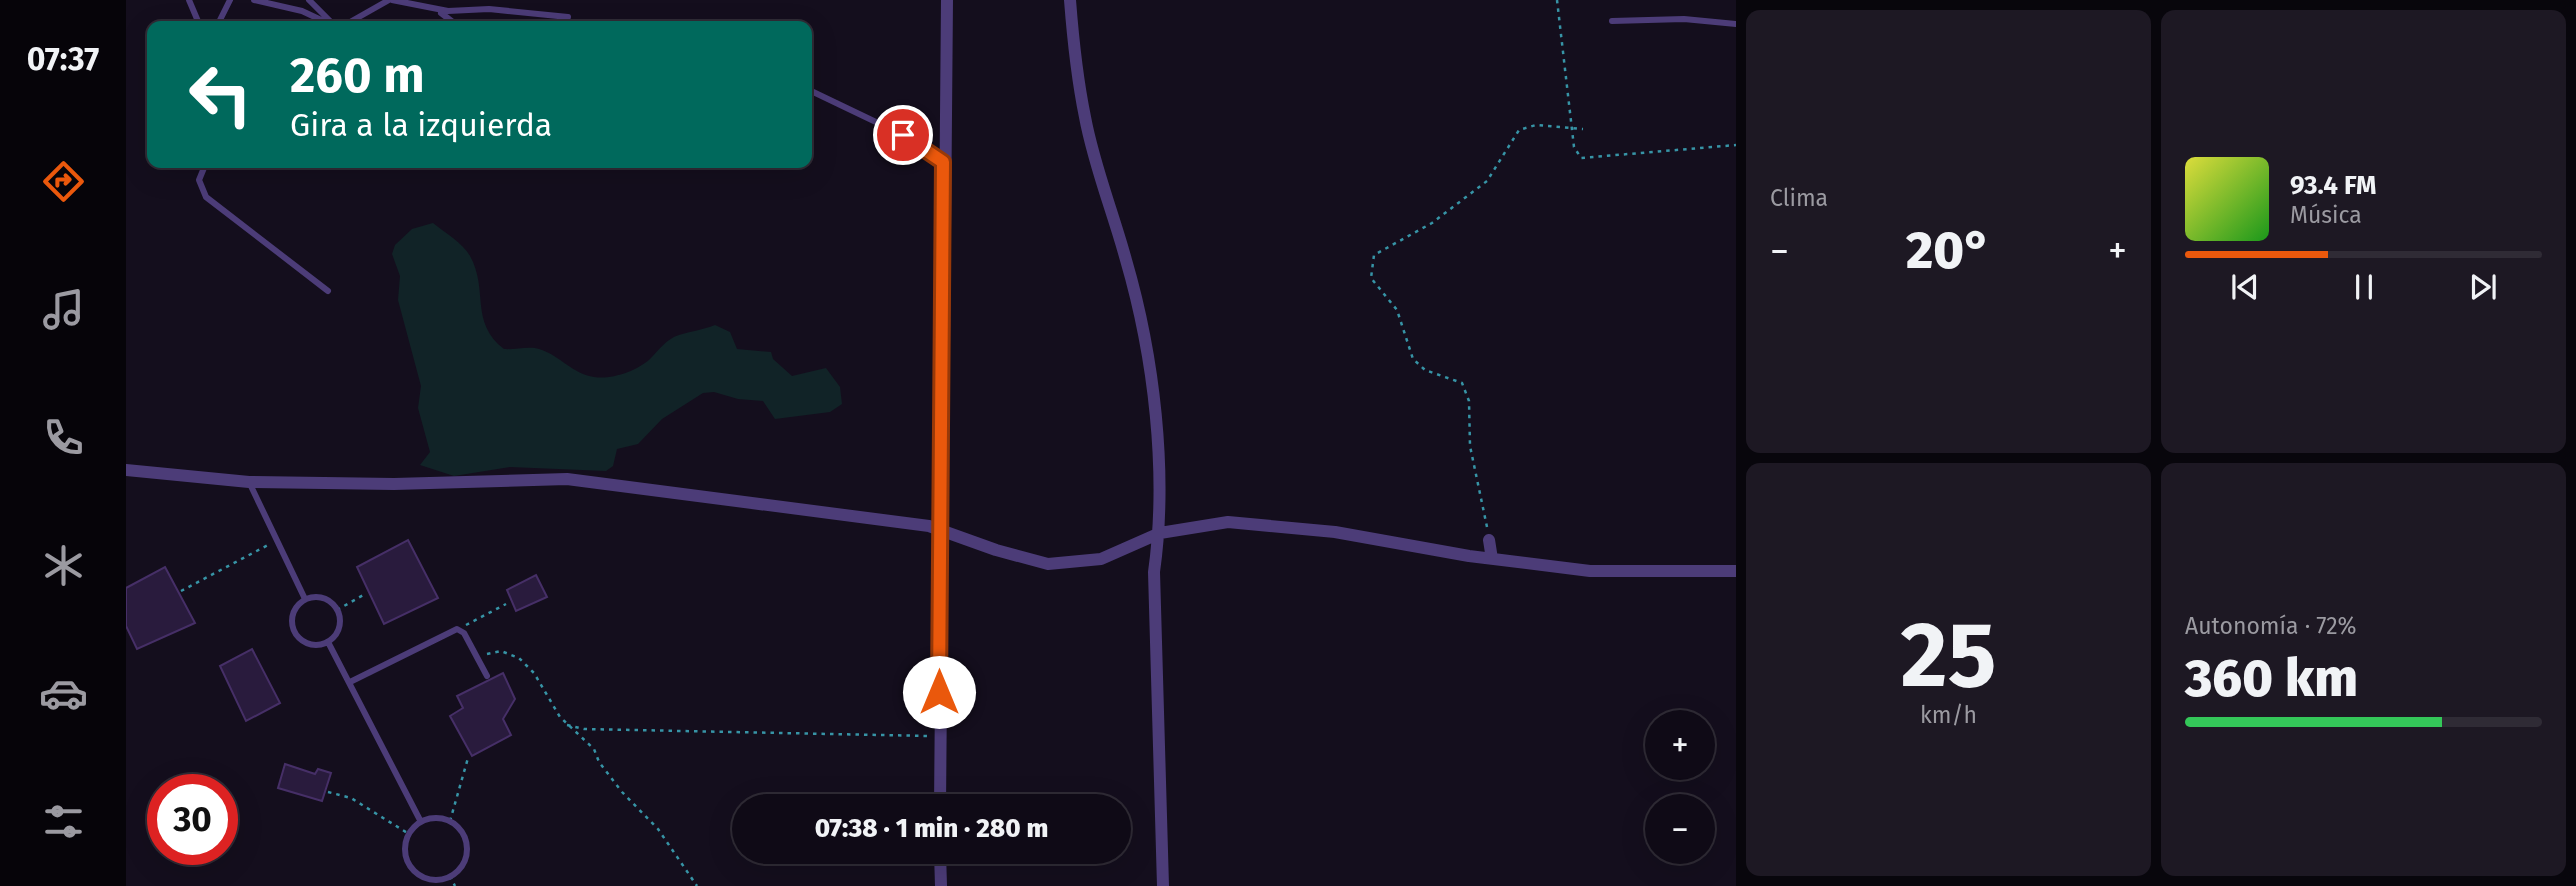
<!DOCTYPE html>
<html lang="es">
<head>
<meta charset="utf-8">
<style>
	:root { --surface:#0f0a16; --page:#1d1823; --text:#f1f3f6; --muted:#9b9aa1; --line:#2f2b35; --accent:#ea580c }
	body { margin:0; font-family:"Fira Sans",sans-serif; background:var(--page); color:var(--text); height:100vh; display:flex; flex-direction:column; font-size:26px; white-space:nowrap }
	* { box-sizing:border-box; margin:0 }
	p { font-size:23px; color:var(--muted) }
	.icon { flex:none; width:38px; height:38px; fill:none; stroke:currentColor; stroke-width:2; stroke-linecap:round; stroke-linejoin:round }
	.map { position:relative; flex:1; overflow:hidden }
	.sheet { display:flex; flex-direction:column; gap:10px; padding:10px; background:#08060c; width:840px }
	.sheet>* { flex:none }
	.guide { position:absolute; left:21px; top:21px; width:665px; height:147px; border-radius:14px; box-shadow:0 7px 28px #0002,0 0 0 2px var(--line); background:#00695c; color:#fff; overflow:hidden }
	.controls { position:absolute; left:1519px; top:710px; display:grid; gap:14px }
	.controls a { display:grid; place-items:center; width:70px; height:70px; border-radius:50%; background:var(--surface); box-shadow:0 7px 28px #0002,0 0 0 2px var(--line); font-size:35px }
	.speed { position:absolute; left:21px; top:774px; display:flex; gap:14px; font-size:35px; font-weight:700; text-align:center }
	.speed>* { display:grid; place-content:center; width:91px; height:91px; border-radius:50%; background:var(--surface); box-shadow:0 7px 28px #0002,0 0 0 2px var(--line); line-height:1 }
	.speed .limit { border:10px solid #d22; background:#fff; color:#111 }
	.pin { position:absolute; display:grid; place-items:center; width:60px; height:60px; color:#fff; margin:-30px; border:4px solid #fff; border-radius:50%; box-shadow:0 2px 7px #0007 }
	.me { position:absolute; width:77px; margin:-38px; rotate:0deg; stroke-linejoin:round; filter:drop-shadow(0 0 5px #0008) }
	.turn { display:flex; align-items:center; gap:24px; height:147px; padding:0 28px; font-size:32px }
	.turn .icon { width:91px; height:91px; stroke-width:2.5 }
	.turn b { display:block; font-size:49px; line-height:60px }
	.big { font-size:52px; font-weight:800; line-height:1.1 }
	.sheet .tile { flex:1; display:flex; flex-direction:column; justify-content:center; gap:10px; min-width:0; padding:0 24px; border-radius:14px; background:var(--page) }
	.sheet .dial { align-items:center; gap:0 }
	.dial b { font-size:91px; line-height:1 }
	.song { display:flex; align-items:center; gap:21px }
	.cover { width:84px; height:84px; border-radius:10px; background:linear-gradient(135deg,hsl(60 70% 55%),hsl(120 70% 35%)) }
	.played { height:7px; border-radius:4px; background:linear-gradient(90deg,var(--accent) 40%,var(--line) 40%) }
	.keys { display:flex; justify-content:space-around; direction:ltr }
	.heat { display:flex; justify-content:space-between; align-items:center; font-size:38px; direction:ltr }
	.charge { height:10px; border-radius:5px; background:linear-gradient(90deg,#34c759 72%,var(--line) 0) }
	.sheet .tiles { flex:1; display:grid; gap:10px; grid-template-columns:repeat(2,1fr) }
	.trip { position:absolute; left:606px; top:794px; width:399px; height:70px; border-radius:35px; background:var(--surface); box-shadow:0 7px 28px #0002,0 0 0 2px var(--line); font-weight:800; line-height:70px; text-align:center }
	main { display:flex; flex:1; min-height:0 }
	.menu { display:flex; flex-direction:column; width:126px; justify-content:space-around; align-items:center; background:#060409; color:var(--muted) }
	.menu .icon { width:49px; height:49px }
	.menu .selected { color:var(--accent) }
	.menu b { font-size:32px; color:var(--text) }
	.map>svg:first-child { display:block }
	.green { fill:#112327 }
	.building { fill:#291b3d; stroke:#462f67; stroke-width:2 }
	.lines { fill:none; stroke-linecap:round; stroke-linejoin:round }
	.path { stroke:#3794a6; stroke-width:2.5; stroke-dasharray:3.5 5; stroke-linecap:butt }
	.lane { stroke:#4c3c78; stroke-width:6 }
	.street { stroke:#4c3c78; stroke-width:12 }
	.route-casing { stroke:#983908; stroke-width:18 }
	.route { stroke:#ea580c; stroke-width:12 }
</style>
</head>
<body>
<main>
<nav class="menu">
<b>07:37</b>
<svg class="icon selected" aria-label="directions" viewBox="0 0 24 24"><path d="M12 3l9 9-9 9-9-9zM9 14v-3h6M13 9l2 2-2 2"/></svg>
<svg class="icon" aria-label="music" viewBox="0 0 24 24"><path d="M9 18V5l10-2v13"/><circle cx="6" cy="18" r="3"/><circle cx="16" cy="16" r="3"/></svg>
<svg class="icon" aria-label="phone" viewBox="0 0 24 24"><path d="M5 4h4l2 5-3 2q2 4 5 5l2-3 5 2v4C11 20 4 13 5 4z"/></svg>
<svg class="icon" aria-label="climate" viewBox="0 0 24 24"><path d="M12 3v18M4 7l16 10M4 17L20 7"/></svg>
<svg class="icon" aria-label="car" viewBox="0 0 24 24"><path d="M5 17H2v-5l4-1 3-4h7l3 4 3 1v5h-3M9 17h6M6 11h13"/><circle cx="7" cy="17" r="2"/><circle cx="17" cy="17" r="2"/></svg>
<svg class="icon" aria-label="filters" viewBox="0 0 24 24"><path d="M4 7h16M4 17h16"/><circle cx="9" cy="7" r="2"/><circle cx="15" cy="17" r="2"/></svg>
</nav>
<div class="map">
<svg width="1610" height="886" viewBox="0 0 1610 886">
	<rect width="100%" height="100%" fill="#140e1d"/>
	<path class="green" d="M307,223c11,9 30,20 37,33 19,34 -1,66 34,93 12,1 27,-4 38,1 19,7 31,24 52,27 17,3 43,-6 56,-18 9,-9 16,-20 29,-24 12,-4 24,-5 36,-10l15,7 7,17 34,3 2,7 19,17 34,-8 14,19 2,17 -12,8 -55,7 -12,-18 -25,-2 -24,-7 -11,1 -41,26 -24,25 -21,5 -4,17 -7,5 -96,-4 -56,9 -34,-11 10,-13 -12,-44 3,-22 -23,-86 2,-24 -8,-22 3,-9 17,-16z"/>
	<path class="building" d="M282,540l30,58 -54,26 -27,-57z
		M39,567l30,56 -58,26 -11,-23v-38z
		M410,575l11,22 -31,14 -9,-21z
		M126,649l28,54 -34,18 -26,-55z
		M377,673l12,26 -12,20 8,16 -39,21 -22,-40 13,-8 -6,-12z
		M159,764l30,10 3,-5 13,4 -9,28 -44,-13z"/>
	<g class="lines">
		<path class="path" d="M1431,0l17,147 7,11 155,-13
			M1361,527l-17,-81 -1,-45 -7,-18 -37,-13 -12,-11 -16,-49 -26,-32 3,-23 58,-32 55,-42 32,-51 17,-5 47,4
			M55,591l87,-46
			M211,610l28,-16
			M340,625l40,-21
			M361,654l14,-3 18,7 15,15 26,44 34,32 5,13 23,30 36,37 39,57
			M441,725l17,4 345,7
			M202,792l23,6 58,36
			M324,821l18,-63
			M324,876l5,10"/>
		<path class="lane" d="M63,0l11,26
			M128,0l48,11 32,15
			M183,0l23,23
			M266,0l56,11 41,-2 79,8
			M315,13l17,13
			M1486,21l72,-2 52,5
			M91,26l13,-26
			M217,26l46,-26
			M681,89l96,46 40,27
			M80,163l-7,17 7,17 122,94
			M123,482l56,117
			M166 621a24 24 0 1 1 48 0a24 24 0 1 1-48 0Z
			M202,642l93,180
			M224,682l107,-53 7,4 23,43
			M279 849a31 31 0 1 1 62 0a31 31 0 1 1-62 0Z"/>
		<path class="street" d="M944,0c3,39 7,78 15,117 9,49 28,95 41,143 28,96 42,213 28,312l9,314
			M0,470l123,12 145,2 173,-5 362,47 67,24 52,14 53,-5 59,-26 68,-11 107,10 134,24 121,15h146
			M1363,540l3,19
			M814,807l7,-807
			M814,852l1,34"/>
	</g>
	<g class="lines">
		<defs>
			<path id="route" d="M777,135l40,27 -4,530"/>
		</defs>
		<use href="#route" class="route-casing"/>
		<use href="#route" class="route"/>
	</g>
</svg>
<div class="controls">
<a>+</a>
<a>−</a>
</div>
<div class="speed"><div class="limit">30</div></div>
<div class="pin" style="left:777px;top:135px;background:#d93025"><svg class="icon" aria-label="arrive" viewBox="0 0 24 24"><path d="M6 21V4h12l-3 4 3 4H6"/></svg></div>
<svg class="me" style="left:813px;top:692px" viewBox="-20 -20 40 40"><circle r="19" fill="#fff"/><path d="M0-13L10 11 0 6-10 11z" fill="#ea580c"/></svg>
<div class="trip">07:38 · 1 min · 280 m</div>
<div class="guide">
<div class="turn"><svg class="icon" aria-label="left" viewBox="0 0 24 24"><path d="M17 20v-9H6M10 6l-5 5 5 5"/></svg><div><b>260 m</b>Gira a la izquierda</div></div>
</div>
</div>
<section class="sheet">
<div class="tiles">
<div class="tile"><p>Clima</p>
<div class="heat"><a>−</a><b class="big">20°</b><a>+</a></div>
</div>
<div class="tile">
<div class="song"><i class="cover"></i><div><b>93.4 FM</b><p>Música</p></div></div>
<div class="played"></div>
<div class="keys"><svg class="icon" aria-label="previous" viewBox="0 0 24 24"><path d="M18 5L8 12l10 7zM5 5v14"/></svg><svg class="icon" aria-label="pause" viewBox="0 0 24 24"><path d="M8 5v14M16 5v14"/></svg><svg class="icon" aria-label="next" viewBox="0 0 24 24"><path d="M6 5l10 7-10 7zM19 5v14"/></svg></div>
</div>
<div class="tile dial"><b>25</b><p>km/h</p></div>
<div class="tile"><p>Autonomía · 72%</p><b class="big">360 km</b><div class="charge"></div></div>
</div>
</section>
</main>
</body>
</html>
